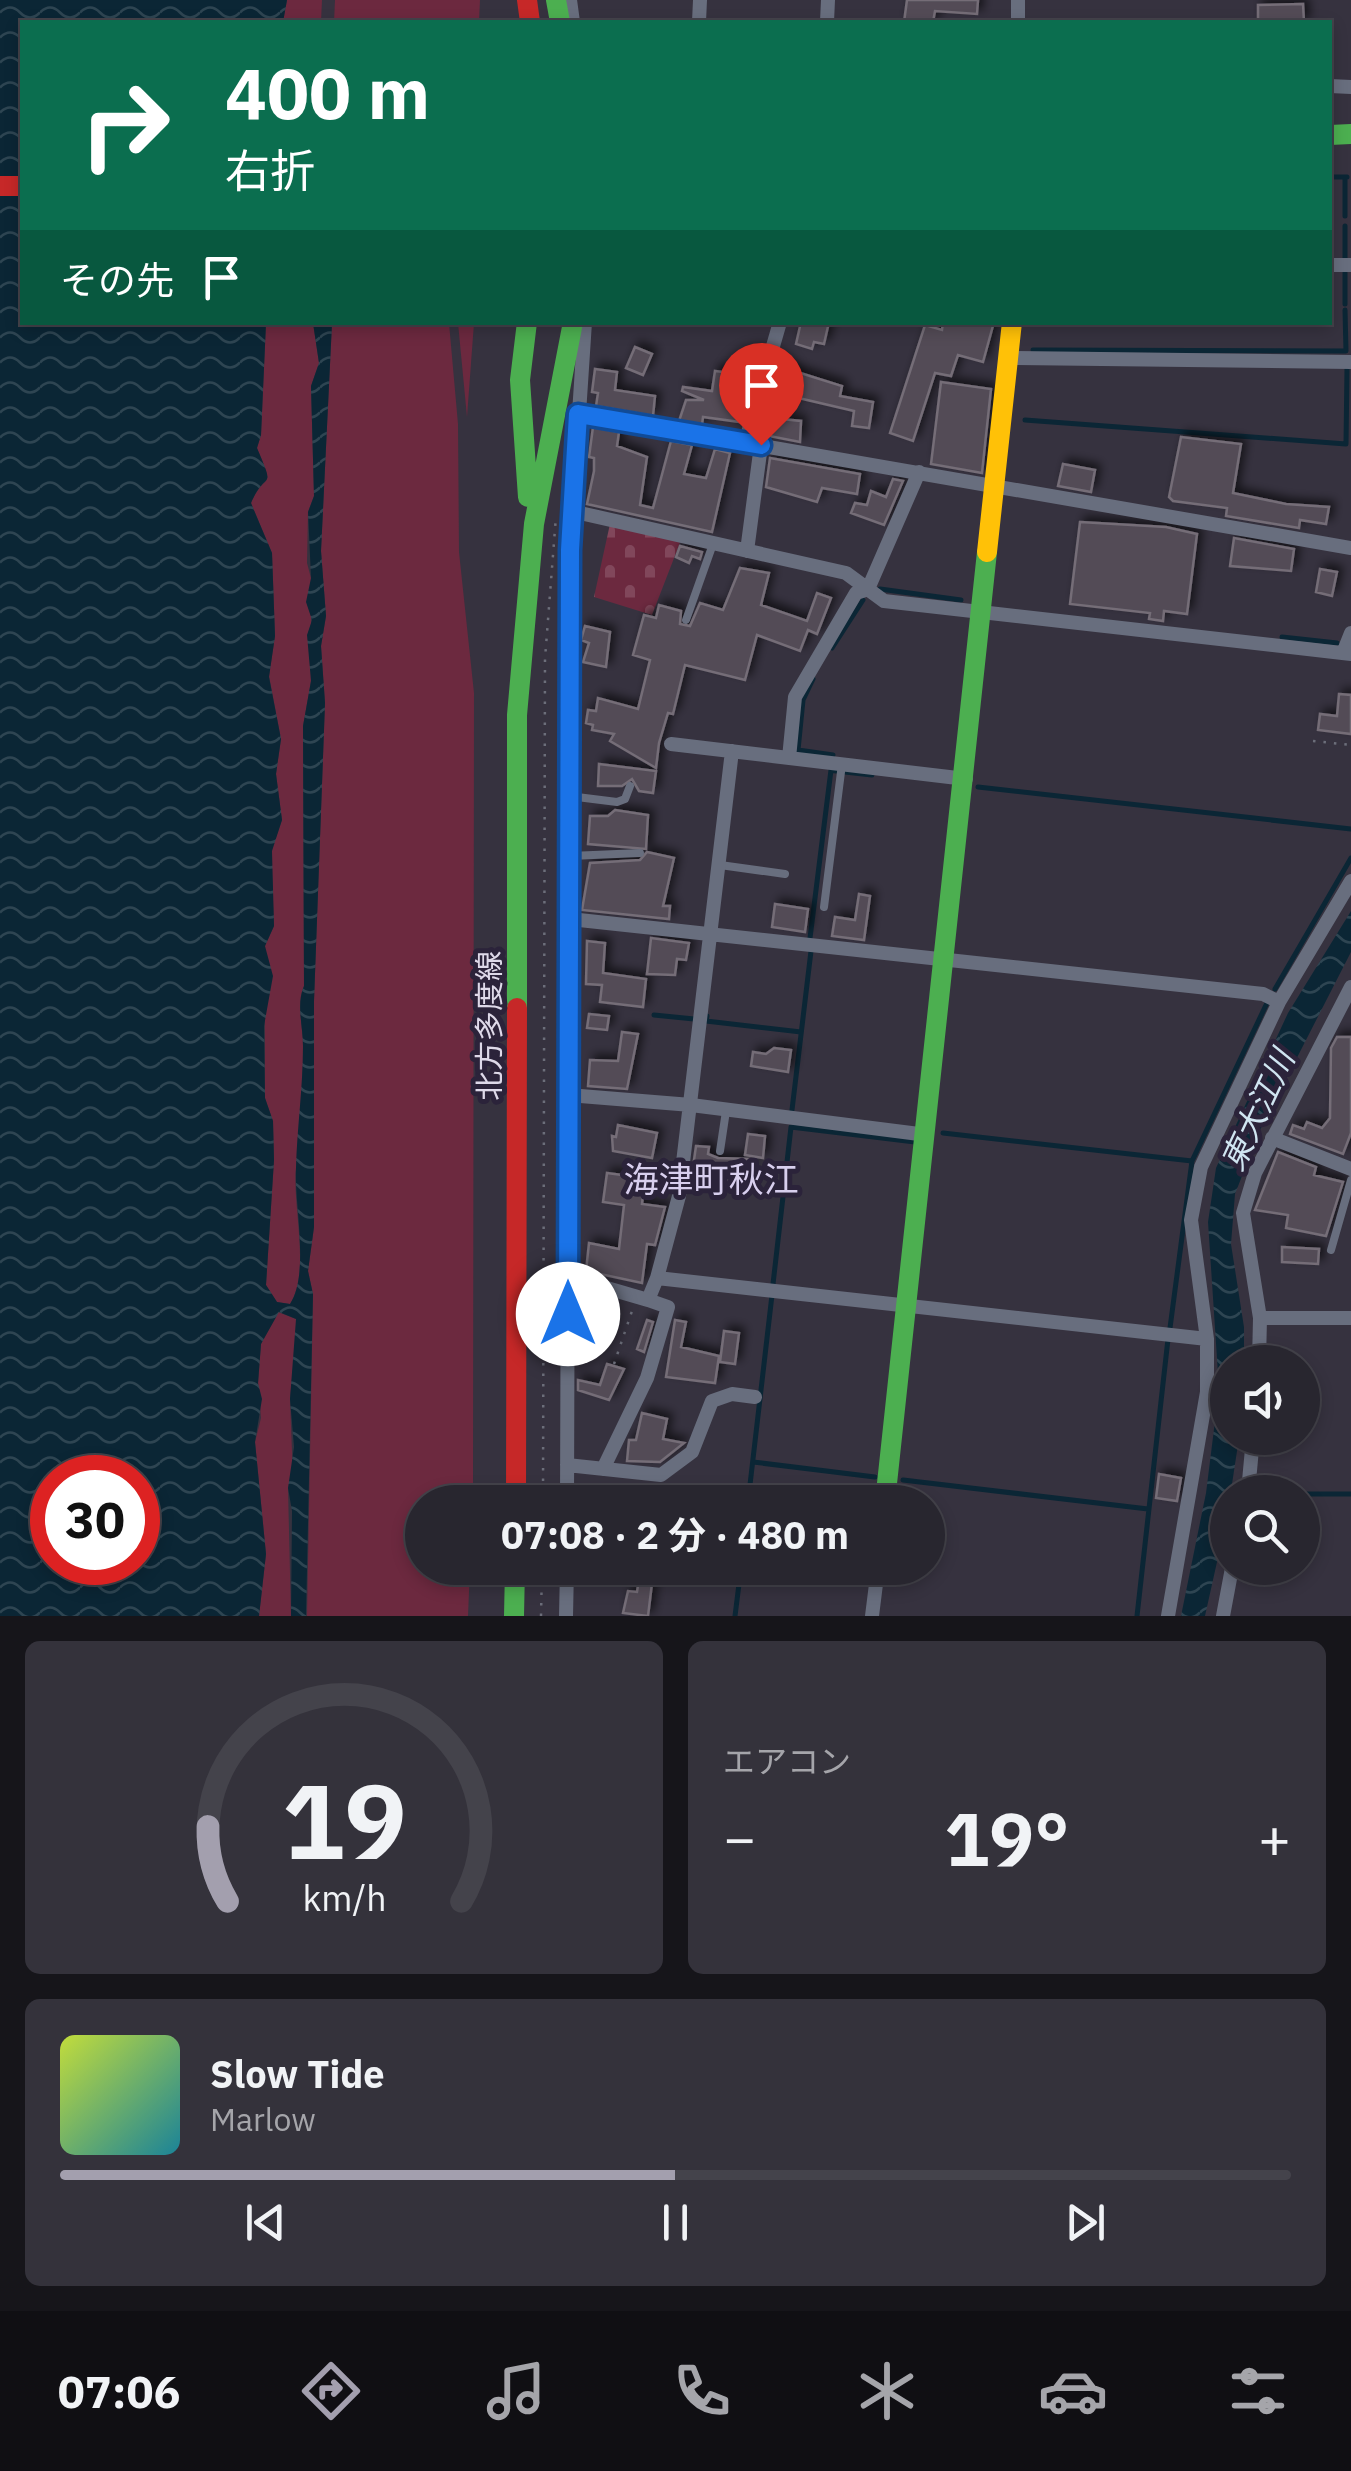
<!DOCTYPE html>
<html lang="ja">
<head>
<meta charset="utf-8">
<style>
	:root { --surface:#28262f; --page:#34323b; --text:#f1f3f6; --muted:#a5a5aa; --line:#44434b; --accent:#a39fae }
	body { margin:0; font-family:"IBM Plex Sans","Noto Sans JP",sans-serif; background:var(--page); color:var(--text); height:100vh; display:flex; flex-direction:column; font-size:38px; white-space:nowrap }
	* { box-sizing:border-box; margin:0 }
	p { font-size:32px; color:var(--muted) }
	.icon { flex:none; width:55px; height:55px; fill:none; stroke:currentColor; stroke-width:2; stroke-linecap:round; stroke-linejoin:round }
	.map { position:relative; height:1616px; overflow:hidden }
	.sheet { display:flex; flex-direction:column; gap:25px; padding:25px; background:#16151a; flex:1 }
	.sheet>* { flex:none }
	.banner { position:absolute; left:20px; top:20px; width:1312px; height:305px; border-radius:0px; box-shadow:0 5px 15px #0003,0 0 0 2px var(--line); background:#0b6e4f; color:#fff; overflow:hidden }
	.buttons { position:absolute; left:1210px; top:1345px; display:grid; gap:20px }
	.buttons a { display:grid; place-items:center; width:110px; height:110px; border-radius:50%; background:var(--surface); box-shadow:0 5px 15px #0003,0 0 0 2px var(--line); font-size:50px }
	.speed { position:absolute; left:30px; top:1455px; display:flex; gap:20px; font-size:50px; font-weight:700; text-align:center }
	.speed>* { display:grid; place-content:center; width:130px; height:130px; border-radius:50%; background:var(--surface); box-shadow:0 5px 15px #0003,0 0 0 2px var(--line); line-height:1 }
	.speed .limit { border:15px solid #d22; background:#fff; color:#111 }
	.pin { position:absolute; display:grid; place-items:center; width:85px; height:85px; color:#fff; margin:-102px -42px; border-radius:50% 50% 50% 0; rotate:-45deg; box-shadow:0 0 10px #0007 }
	.pin .icon { rotate:45deg }
	.me { position:absolute; width:110px; margin:-55px; rotate:0deg; stroke-linejoin:round; filter:drop-shadow(0 0 8px #0008) }
	.turn { display:flex; align-items:center; gap:35px; height:210px; padding:0 40px; font-size:45px }
	.turn .icon { width:130px; height:130px; stroke-width:2.5 }
	.turn b { display:block; font-size:70px; line-height:85px }
	.then { display:flex; align-items:center; height:95px; padding:0 40px; background:#0003; gap:20px; font-size:38px }
	.big { font-size:75px; font-weight:700; line-height:1.1 }
	.sheet .widget { flex:1; display:flex; flex-direction:column; justify-content:center; gap:15px; min-width:0; padding:0 35px; border-radius:15px; background:var(--page) }
	.sheet .dial { align-items:center; gap:0 }
	.dial svg { height:260px; overflow:visible; fill:none; stroke:var(--line); stroke-width:7; stroke-linecap:round; text-anchor:middle }
	.dial text { fill:var(--text); stroke:none }
	.song { display:flex; align-items:center; gap:30px }
	.cover { width:120px; height:120px; border-radius:15px; background:linear-gradient(135deg,hsl(70 70% 55%),hsl(190 70% 35%)) }
	.played { height:10px; border-radius:5px; background:linear-gradient(90deg,var(--accent) 50%,var(--line) 50%) }
	.keys { display:flex; justify-content:space-around; direction:ltr }
	.heat { display:flex; justify-content:space-between; align-items:center; font-size:55px; direction:ltr }
	.sheet .tiles { flex:1; display:grid; gap:25px; grid-template-columns:1fr 1fr }
	.widget:last-child { grid-column:span 2 }
	.trip { position:absolute; left:405px; top:1485px; width:540px; height:100px; border-radius:50px; background:var(--surface); box-shadow:0 5px 15px #0003,0 0 0 2px var(--line); font-weight:700; line-height:100px; text-align:center }
	.dock { display:flex; height:160px; justify-content:space-around; align-items:center; background:#100f13; color:var(--muted) }
	.dock .icon { width:70px; height:70px }
	.dock .current { color:var(--accent) }
	.dock b { font-size:45px; color:var(--text) }
	.map>svg:first-child { display:block }
	.green { fill:#6c293f }
	.cemetery { fill:url(#cemetery-stones) }
	.water { fill:url(#water-waves); fill-rule:evenodd }
	.lines { fill:none; stroke-linecap:round; stroke-linejoin:round }
	.stream { stroke:#0b2635; stroke-width:5 }
	.building { fill:#524c57; stroke:#746d77; stroke-width:2.5; filter:url(#shadow) }
	.path { stroke:#6c6e7a; stroke-width:2.5; stroke-dasharray:2.5 8; stroke-linecap:butt }
	.lane { stroke:#686e7e; stroke-width:8 }
	.street { stroke:#686e7e; stroke-width:14 }
	.fast { stroke:#4caf50; stroke-width:20 }
	.slow { stroke:#ffc107; stroke-width:20 }
	.jam { stroke:#c62828; stroke-width:20 }
	.route-casing { stroke:#114b97; stroke-width:25 }
	.route { stroke:#1a73e8; stroke-width:18 }
	.labels { text-anchor:middle; dominant-baseline:central; stroke-width:10; stroke-linejoin:round; paint-order:stroke }
	.street-label { font-size:30px; fill:#ded9e9; stroke:#2b233a }
	.water-label { font-size:32px; font-style:italic; fill:#d0e5f1; stroke:#2b233a }
	.quarter-label { font-size:35px; fill:#d8cfee; stroke:#2b233a }
</style>
</head>
<body>
<div class="map">
<svg width="1351" height="1616" viewBox="0 0 1351 1616">
	<defs>
		<pattern id="cemetery-stones" width="16" height="16" patternUnits="userSpaceOnUse" patternTransform="scale(2.5)"><rect width="16" height="16" fill="#6c293f"/><path d="M2 7V4a2 2 0 0 1 4 0v3zM10 15v-3a2 2 0 0 1 4 0v3z" fill="#81475b"/></pattern>
		<pattern id="water-waves" width="16" height="10" patternUnits="userSpaceOnUse" patternTransform="scale(2.5)"><rect width="16" height="10" fill="#0b2635"/><path d="M0 5q4-4 8 0t8 0" fill="none" stroke="#2e4552"/></pattern>
		<filter id="shadow"><feDropShadow dx="5" dy="-5" stdDeviation="5" flood-color="#0009"/></filter>
	</defs>
	<rect width="100%" height="100%" fill="#36323f"/>
	<path class="green" d="M287,0h35l-1,22h-38z
		M335,0h145l-1,22h-145z
		M266,323h47l6,40 -8,23 3,110 -6,16 -1,51 4,15v103l-8,45 1,260c-8,17 -1,41 -1,60 0,40 -3,82 -7,122 -4,38 15,103 -6,136l-13,-2 -11,-17 8,-125 -1,-39 -8,-23v-152l9,-20 -3,-75 11,-31 -6,-46 5,-35 -12,-63 6,-40 -3,-83 -21,-50c15,-35 25,-9 6,-55l4,-13z
		M332,323h117l9,101 1,128 15,141 -1,796v13h-51v66h48l-2,48h-161l6,-322 -5,-23 6,-44v-226l11,-298 -4,-57 5,-30 -5,-65z
		M458,323h16l-7,94z
		M278,1312l18,7 1,10 -7,70 3,79 -5,10 3,128h-32l7,-62 -11,-112 6,-24 -3,-34 3,-40z"/>
	<path class="cemetery" d="M610,524l71,16 -29,75 -58,-18z"/>
	<path class="water" d="M0,0h287l-4,22h-261v300l244,1 -5,112 -4,13c19,45 9,20 -6,55l21,50 3,83 -6,41 12,62 -5,35 6,46 -10,31 2,75 -9,20 8,30 -9,50 1,72 8,23 1,39 -8,125 11,17 13,2c20,-30 4,-100 6,-136 1,-40 7,-81 7,-122 0,-20 -7,-42 1,-60l-1,-260 8,-45 -4,-46 5,-15 -6,-18 5,-24 -3,-66 6,-16 -3,-110 8,-23 -6,-40h19l-11,228 5,65 -5,30 4,57 -11,298v226l-6,44 5,23 -7,322h-15l1,-105 -4,-23 6,-41 -4,-48 6,-80 -17,-7 -18,32 -3,39 4,16 -7,43 11,112 -7,62h-259zM52,1478h86v84h-86z
		M1351,911v41l-91,178 -25,64 -4,50 13,83v35h-16v76h11l-12,79 -22,99h-24l25,-123 13,-104 -11,-167 8,-54 72,-155z"/>
	<g class="lines">
		<path class="stream" d="M1330,177h17
			M1345,177v39
			M1345,226v32
			M1345,273v31
			M1033,350l313,1 -1,-41
			M1025,420l321,24 1,-75
			M880,589l81,11
			M1282,637l55,6
			M832,648l31,-48
			M813,679l-10,21 -5,50 35,5
			M845,772l27,3
			M978,787l373,42
			M810,938l21,-168 5,1
			M1275,989l76,-131
			M654,1015l40,4
			M707,1016l-1,5 95,11
			M792,1110l19,-159
			M943,1133l249,28
			M773,1284l18,-157 124,15
			M1170,1328l22,-167 75,-158
			M753,1462l122,15
			M903,1480l245,29
			M1302,1494h49
			M748,1502l24,-207
			M735,1616l6,-48
			M1137,1616l31,-277"/>
	</g>
	<path class="building" d="M907,0h71l-1,14 -42,-3 -2,11h-29z
		M1303,4l1,18h-46v-17z
		M801,322h28l-5,22 -10,-2 -2,7 -16,-5z
		M943,322h51l-11,40 -25,-7 -7,21 -16,-3 -22,68 -23,-8 35,-108 17,5z
		M635,347l17,7 -9,21 -17,-7z
		M778,366l64,20 -2,10 33,6 -4,26 -17,-2 2,-15 -81,-19z
		M595,369l22,3 -2,18 40,6 -2,20 -57,-10 2,-13 -6,-1z
		M715,371l24,3 -3,21 9,1v8l-5,18 -37,-5 -1,8 -23,-4 7,-21h18l-22,-9 1,-4 29,4z
		M941,382l50,7 -9,84 -51,-9z
		M766,410l6,2 -2,6 31,3 -1,21 -41,-8z
		M593,427l26,5 -2,14 30,11 -7,48 13,3 18,-67 21,4 -8,29 22,4 9,-29 15,4 -18,79 -125,-28 7,-33v-13l-5,-1z
		M1181,437l60,7 -8,49 53,11 43,3 -3,17 -26,-4 -1,8 -73,-12 1,-8 -54,-7 -4,-4z
		M770,458l90,16 -3,20 -35,-6 -5,14 -51,-15z
		M1063,464l32,6 -4,22 -33,-6z
		M893,479l10,2 -19,44 -33,-12 4,-10 12,2 4,-14 15,6z
		M1080,522l86,5 31,7 -10,80 -23,-3 -1,10 -14,-2 1,-6 -80,-9z
		M1234,538l60,11 -3,22 -61,-5z
		M680,546l22,6 -2,7 -8,-3 -3,7 -13,-6z
		M740,568l29,5 -8,32 46,16 10,-28 14,5 -14,36 -9,-4 -8,21 -43,-16 -12,45 -60,-15 -12,49 -5,-1 -9,30 -3,25 -46,-27 4,-7 -22,-4 1,-5 -7,-2 2,-13 8,1 2,-13 40,11 12,-49 -17,-5 11,-40 12,3 3,-13 22,6 -1,13 10,2 10,-23 23,7z
		M1320,569l17,3 -5,24 -16,-4z
		M585,626l25,6 -4,35 -23,-5 6,-19 -8,-3z
		M1339,694l12,1v39l-33,-4 2,-16 17,2z
		M599,764l57,7 -3,22 -14,-2 -7,-12 -10,7h-24z
		M615,810l33,5 -2,34 -58,-5 2,-28h18z
		M647,852l27,6 -11,48h7l-1,13 -87,-9 8,-47 50,-3z
		M859,894l11,2 -6,44 -32,-4 3,-19 20,3z
		M775,904l33,5 -3,23 -33,-5z
		M651,938l38,5 -3,17 -9,-1 -2,16 -28,-1z
		M587,941l18,2 -2,30 43,6 -3,28 -43,-5 2,-17 -16,-1z
		M589,1014l20,2 -2,14 -20,-2z
		M622,1032l16,2 -11,55 -39,-3 2,-26 28,1z
		M1337,1037h14v96l-8,21 -53,-20 3,-9 11,4 3,-7 15,6 8,-10 1,-70z
		M774,1048l17,2 -3,22 -37,-6 2,-14 13,2z
		M618,1125l39,8 -5,25 -39,-7 -1,-15 4,1z
		M748,1134l17,2 -2,22 -18,-3z
		M696,1146l13,1 -1,7 10,4 31,1 -4,29 -44,-6 2,-13 -10,-2z
		M1278,1152l38,15 -2,8 29,7 -17,54 -40,-8 2,-13 -33,-5z
		M607,1173l38,5 -3,26 23,3 -10,38 -8,-1 -5,39 -56,-12 3,-28 30,6 5,-44 -21,-3z
		M1282,1247l37,2 -1,15 -36,-2z
		M647,1320l6,2 -9,30 -7,-3z
		M675,1320l11,2 -5,25 38,9 -4,27 -49,-6z
		M724,1331l15,2 -4,31 -15,-2z
		M607,1364l17,5 -15,31 -31,-10v-10l22,5z
		M642,1413l25,6 -4,20 21,4 -24,19 -33,-1 2,-21h7z
		M1159,1474l22,4 -4,23 -21,-3z
		M640,1573l13,2 -5,41 -25,-3 5,-22 9,1z"/>
	<g class="lines">
		<path class="path" d="M1313,741l38,4
			M614,1364l19,-56
			M543,1502l2,-843 11,-143
			M541,1616l1,-48"/>
		<path class="lane" d="M686,620l27,-76
			M569,796l48,6 8,-3 5,-13
			M570,856l70,-3
			M720,865l65,9
			M824,907l18,-143
			M720,1151l6,-40
			M1331,1250l20,-70"/>
		<path class="street" d="M570,0l3,22
			M699,22l1,-22
			M827,22l1,-22
			M1018,22v-22
			M1330,86l21,1
			M1330,265h21
			M1012,358l339,4
			M578,414l773,134
			M745,443l35,-121
			M571,511l275,62 38,28 467,53
			M747,551l14,-106
			M1343,653l8,-20
			M671,744l295,35
			M789,758l6,-61 61,-104 12,-4 51,-117
			M570,919l693,75 16,8
			M568,1095l123,10 236,30
			M1272,1138l79,31
			M569,1277l79,23 9,-22 550,61
			M657,1278l22,-82 53,-445
			M1260,1318h91
			M1259,1362l1,-44 -17,-105 12,-40 96,-186
			M567,1465l94,10 31,-23 20,-51 20,-7 23,3
			M603,1469l44,-91 21,-71 -20,-7
			M1248,1492l5,-54
			M567,1502l3,-951 15,-229
			M566,1616l1,-48
			M872,1616l6,-48
			M1168,1616l39,-224v-53l-16,-119 10,-53 78,-165 72,-121
			M1223,1616l9,-48"/>
		<path class="fast" d="M556,0l4,22
			M1330,135l21,-1
			M527,322l-7,58 8,117
			M517,1008v-293l17,-191 39,-202
			M885,1502l102,-950
			M514,1616l1,-48"/>
		<path class="slow" d="M987,552l25,-230"/>
		<path class="jam" d="M527,0l3,22
			M0,186h22
			M516,1502l1,-494"/>
	</g>
	<g class="lines">
		<defs>
			<path id="route" d="M568,1314l2,-764 8,-136 183,31"/>
		</defs>
		<use href="#route" class="route-casing"/>
		<use href="#route" class="route"/>
	</g>
	<g class="labels">
		<g class="street-label">
			<text transform="translate(488 1026) rotate(-90)">北方多度線</text>
		</g>
		<g class="water-label">
			<text transform="translate(1257 1110) rotate(-65)">東大江川</text>
		</g>
		<g class="quarter-label">
			<text x="711" y="1179">海津町秋江</text>
		</g>
	</g>
</svg>
<div class="buttons">
<a><svg class="icon" aria-label="sound" viewBox="0 0 24 24"><path d="M4 9h4l5-4v14l-5-4H4zM17 9q2 3 0 6"/></svg></a>
<a><svg class="icon" aria-label="search" viewBox="0 0 24 24"><circle cx="10" cy="10" r="6"/><path d="M15 15l6 6"/></svg></a>
</div>
<div class="speed"><div class="limit">30</div></div>
<div class="pin" style="left:761px;top:445px;background:#d93025"><svg class="icon" aria-label="arrive" viewBox="0 0 24 24"><path d="M6 21V4h12l-3 4 3 4H6"/></svg></div>
<svg class="me" style="left:568px;top:1314px" viewBox="-20 -20 40 40"><circle r="19" fill="#fff"/><path d="M0-13L10 11 0 6-10 11z" fill="#1a73e8"/></svg>
<div class="trip">07:08 · 2 分 · 480 m</div>
<div class="banner">
<div class="turn"><svg class="icon" aria-label="right" viewBox="0 0 24 24"><path d="M7 20v-9h11M14 6l5 5-5 5"/></svg><div><b>400 m</b>右折</div></div>
<div class="then">その先<svg class="icon" aria-label="arrive" viewBox="0 0 24 24"><path d="M6 21V4h12l-3 4 3 4H6"/></svg></div>
</div>
</div>
<section class="sheet">
<div class="tiles">
<div class="widget dial"><svg viewBox="0 0 100 80">
<path d="M14 69A42 42 0 1 1 86 69"/>
<path d="M14 69A42 42 0 0 1 8 46" stroke="#a39fae"/>
<text x="50" y="56" font-size="32" font-weight="700">19</text>
<text x="50" y="72" font-size="11">km/h</text>
</svg></div>
<div class="widget"><p>エアコン</p>
<div class="heat"><a>−</a><b class="big">19°</b><a>+</a></div>
</div>
<div class="widget">
<div class="song"><i class="cover"></i><div><b>Slow Tide</b><p>Marlow</p></div></div>
<div class="played"></div>
<div class="keys"><svg class="icon" aria-label="previous" viewBox="0 0 24 24"><path d="M18 5L8 12l10 7zM5 5v14"/></svg><svg class="icon" aria-label="pause" viewBox="0 0 24 24"><path d="M8 5v14M16 5v14"/></svg><svg class="icon" aria-label="next" viewBox="0 0 24 24"><path d="M6 5l10 7-10 7zM19 5v14"/></svg></div>
</div>
</div>
</section>
<nav class="dock">
<b>07:06</b>
<svg class="icon current" aria-label="directions" viewBox="0 0 24 24"><path d="M12 3l9 9-9 9-9-9zM9 14v-3h6M13 9l2 2-2 2"/></svg>
<svg class="icon" aria-label="music" viewBox="0 0 24 24"><path d="M9 18V5l10-2v13"/><circle cx="6" cy="18" r="3"/><circle cx="16" cy="16" r="3"/></svg>
<svg class="icon" aria-label="phone" viewBox="0 0 24 24"><path d="M5 4h4l2 5-3 2q2 4 5 5l2-3 5 2v4C11 20 4 13 5 4z"/></svg>
<svg class="icon" aria-label="climate" viewBox="0 0 24 24"><path d="M12 3v18M4 7l16 10M4 17L20 7"/></svg>
<svg class="icon" aria-label="car" viewBox="0 0 24 24"><path d="M5 17H2v-5l4-1 3-4h7l3 4 3 1v5h-3M9 17h6M6 11h13"/><circle cx="7" cy="17" r="2"/><circle cx="17" cy="17" r="2"/></svg>
<svg class="icon" aria-label="filters" viewBox="0 0 24 24"><path d="M4 7h16M4 17h16"/><circle cx="9" cy="7" r="2"/><circle cx="15" cy="17" r="2"/></svg>
</nav>
</body>
</html>
